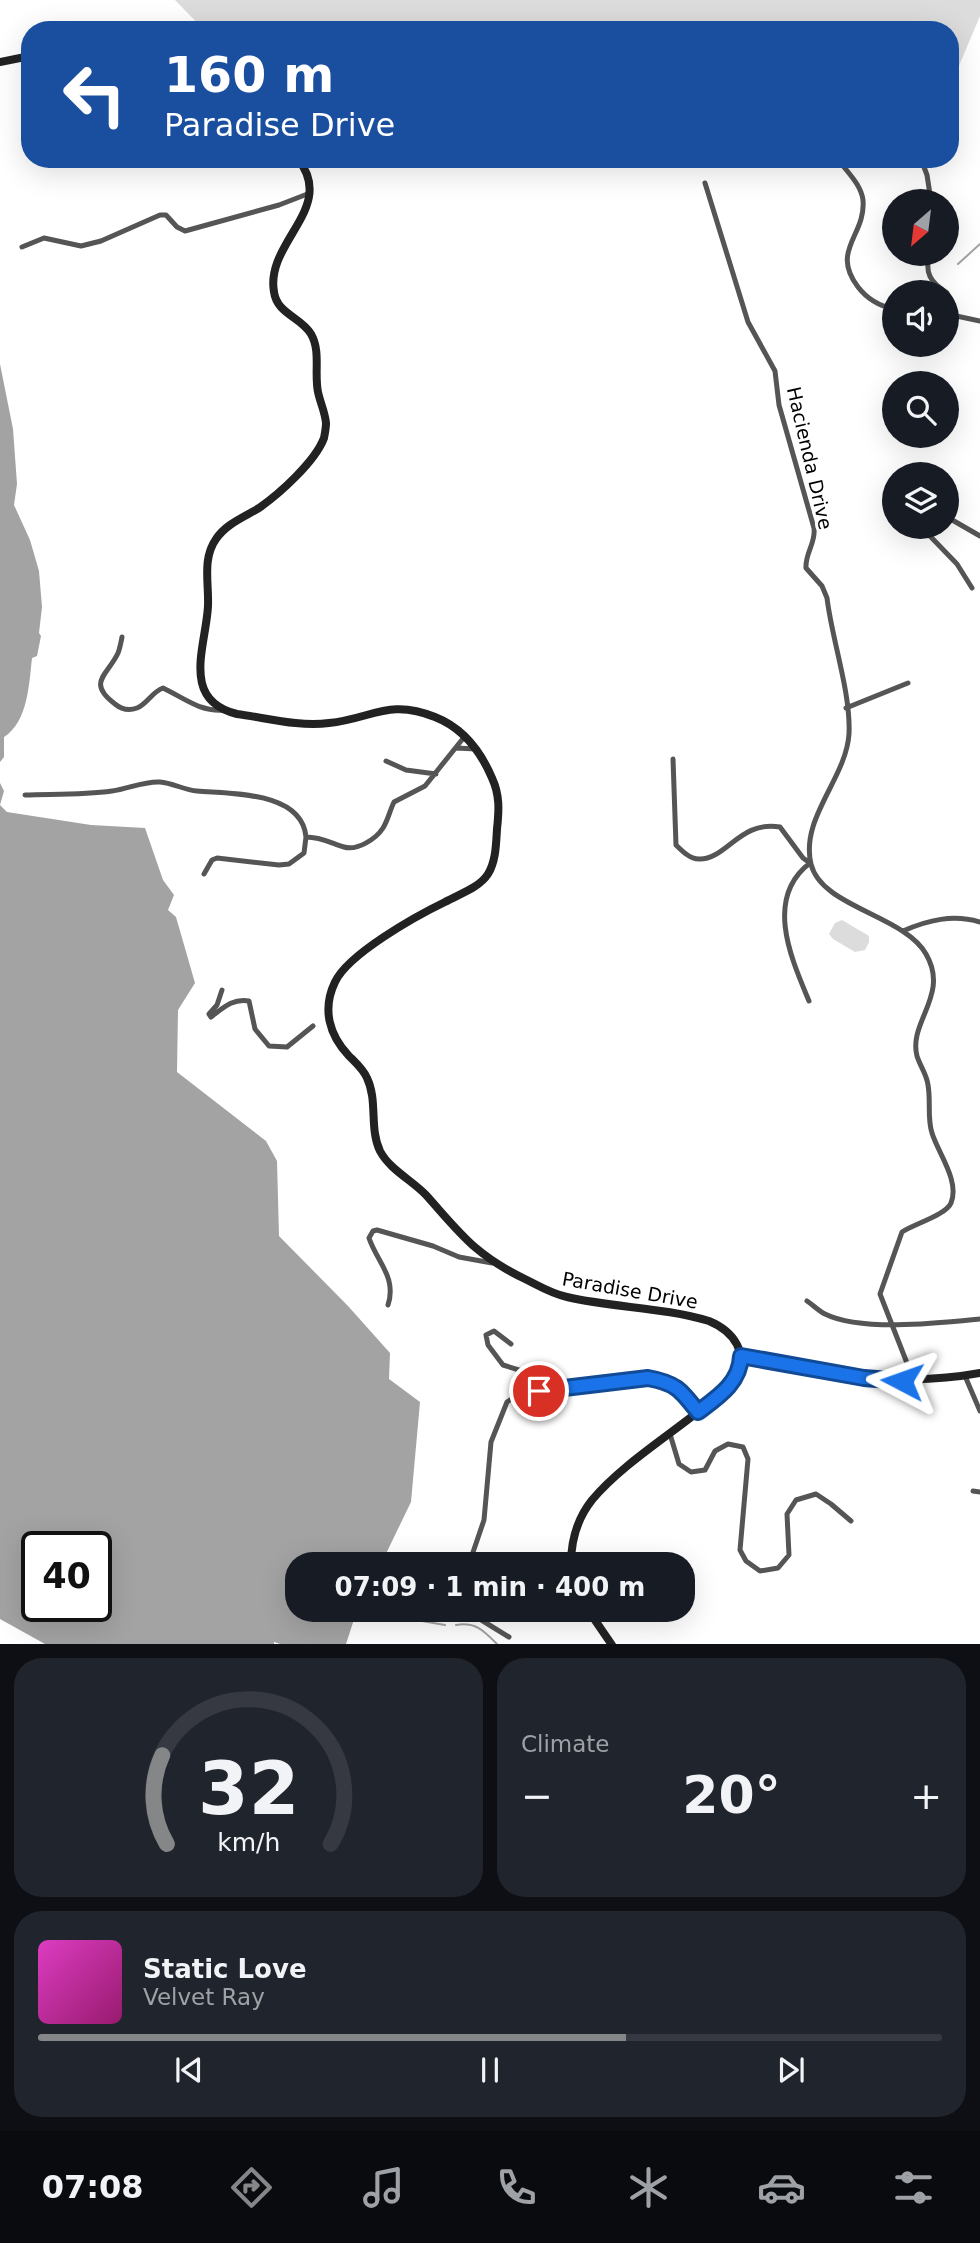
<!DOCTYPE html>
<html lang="en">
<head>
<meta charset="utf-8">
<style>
	:root { --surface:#171b24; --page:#20242c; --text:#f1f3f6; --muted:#9ea1a6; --line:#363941; --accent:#858687 }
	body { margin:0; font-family:"DejaVu Sans",sans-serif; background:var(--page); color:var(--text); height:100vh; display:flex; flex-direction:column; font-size:26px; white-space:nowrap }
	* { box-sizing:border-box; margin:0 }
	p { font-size:23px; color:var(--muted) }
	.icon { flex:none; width:38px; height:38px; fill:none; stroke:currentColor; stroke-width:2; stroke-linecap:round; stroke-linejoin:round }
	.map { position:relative; height:1644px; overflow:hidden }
	.side { display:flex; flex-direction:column; gap:14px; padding:14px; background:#0d0f14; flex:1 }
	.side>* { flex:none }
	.guide { position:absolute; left:21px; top:21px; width:938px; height:147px; border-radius:28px; box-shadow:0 7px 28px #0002; background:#1a4fa0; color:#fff; overflow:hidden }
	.needle { width:46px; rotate:208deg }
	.fabs { position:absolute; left:882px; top:189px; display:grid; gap:14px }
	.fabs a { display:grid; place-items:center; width:77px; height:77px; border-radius:50%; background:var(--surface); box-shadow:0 7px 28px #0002; font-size:35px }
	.speed { position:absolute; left:21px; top:1531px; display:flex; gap:14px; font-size:35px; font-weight:700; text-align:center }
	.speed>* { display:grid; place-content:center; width:91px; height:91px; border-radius:50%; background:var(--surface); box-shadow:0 7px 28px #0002; line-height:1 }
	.speed .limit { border:4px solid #111; border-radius:10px; background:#fff; color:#111 }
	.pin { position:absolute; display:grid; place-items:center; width:60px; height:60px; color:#fff; margin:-30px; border:4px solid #fff; border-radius:50%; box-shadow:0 2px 7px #0007 }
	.me { position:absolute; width:77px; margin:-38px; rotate:274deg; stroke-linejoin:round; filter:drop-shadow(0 0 5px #0008) }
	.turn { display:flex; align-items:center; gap:24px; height:147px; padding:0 28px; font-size:32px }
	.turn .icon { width:91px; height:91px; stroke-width:2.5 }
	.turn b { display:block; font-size:49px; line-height:60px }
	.big { font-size:52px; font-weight:600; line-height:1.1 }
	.side .tile { flex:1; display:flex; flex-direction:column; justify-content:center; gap:10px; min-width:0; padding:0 24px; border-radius:28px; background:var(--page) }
	.side .dial { align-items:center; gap:0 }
	.dial svg { height:182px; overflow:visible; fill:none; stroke:var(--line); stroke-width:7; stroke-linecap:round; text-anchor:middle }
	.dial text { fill:var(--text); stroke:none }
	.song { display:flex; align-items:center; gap:21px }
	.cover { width:84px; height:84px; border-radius:10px; background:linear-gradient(135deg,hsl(310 70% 55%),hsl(320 70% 35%)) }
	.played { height:7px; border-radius:4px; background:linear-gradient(90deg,var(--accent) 65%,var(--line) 65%) }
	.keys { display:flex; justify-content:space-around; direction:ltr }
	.heat { display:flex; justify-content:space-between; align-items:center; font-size:38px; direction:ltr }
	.side .tiles { flex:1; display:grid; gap:14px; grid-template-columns:1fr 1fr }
	.tile:last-child { grid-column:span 2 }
	.trip { position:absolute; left:285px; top:1552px; width:410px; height:70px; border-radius:28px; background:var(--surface); box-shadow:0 7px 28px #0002; font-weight:600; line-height:70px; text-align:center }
	.dock { display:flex; height:112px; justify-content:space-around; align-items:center; background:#090b0e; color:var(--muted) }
	.dock .icon { width:49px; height:49px }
	.dock .active { color:var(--accent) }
	.dock b { font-size:32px; color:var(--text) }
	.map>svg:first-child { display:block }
	.green { fill:#dcdcdc }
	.water { fill:#a3a3a3; fill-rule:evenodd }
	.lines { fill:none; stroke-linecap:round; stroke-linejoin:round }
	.stream { stroke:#a3a3a3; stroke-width:2 }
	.street { stroke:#555; stroke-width:5 }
	.secondary { stroke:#222; stroke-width:8 }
	.route-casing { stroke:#114b97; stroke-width:18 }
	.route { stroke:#1a73e8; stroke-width:12 }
	.labels { text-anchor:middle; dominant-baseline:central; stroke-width:6; stroke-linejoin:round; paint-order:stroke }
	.street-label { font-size:19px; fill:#000; stroke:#fff }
</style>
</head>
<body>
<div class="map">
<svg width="980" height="1645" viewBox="0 0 980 1645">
	<rect width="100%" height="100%" fill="#fff"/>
	<path class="green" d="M175,0h805v16l-27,64 -3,1v-51h-746z
		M842,920l27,16v6l-4,8 -10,2 -22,-13 -4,-5 6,-11z"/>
	<path class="water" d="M0,364l13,65 4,55 -3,21 16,35 9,31 3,36 -3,26 2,3 -4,20 -5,2c-3,26 -4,64 -28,79v20l-4,5z
		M0,783l4,8 -4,14 7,7 84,13 54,3 18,52 11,15 -6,15 8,7 19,66 -17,27 -1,62 89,69 11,20 2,75 69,70 42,47 -1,26 31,23 -9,100 -30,62h-83v46h59l-11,34 -63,1 -9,-3v3l-229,-1 -45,-25zM37,1547h59v59h-59z"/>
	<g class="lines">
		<path class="stream" d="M958,264l22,-20
			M409,1610l13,11 23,4
			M456,1625c20,-4 29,7 42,20"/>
		<path class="street" d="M921,159l6,16 4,26
			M841,163c8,11 20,22 22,37 3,36 -33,50 -5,87 10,13 21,19 36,22
			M705,183l43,139 27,49 4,34 35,123c2,15 -9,25 -8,40l16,18 5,12c5,42 24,95 22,136 -3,45 -49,84 -38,130 10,43 93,51 115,90 24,41 -18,68 -9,102 3,10 10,19 11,29 3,16 -1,33 4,48 6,20 28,48 19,70 -5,12 -37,21 -49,29l-22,62 34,87
			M22,247l22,-9 37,8 20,-5 59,-26h6l11,12 8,4 94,-26 31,-12
			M929,254c-4,19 1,28 17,38
			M947,293l5,8 2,13
			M947,314l33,7
			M947,517l33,19
			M927,527l1,7 29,30 15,24
			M122,637c-1,5 -2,11 -4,16 -10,22 -32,29 -3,51 6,5 14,7 22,4 10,-4 15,-16 26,-20 21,10 37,24 61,22
			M846,708l62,-25
			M456,748l20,1
			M673,759l3,86c6,6 14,14 23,14 27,1 41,-39 81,-32l23,31 7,5c-46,35 -19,95 -1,138
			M386,761l20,9 30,4
			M25,795c29,-1 59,0 87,-4 16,-2 32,-10 48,-9 13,1 24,8 37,9 34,3 105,0 109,46 15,0 25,6 38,10 13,4 32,-8 39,-19 5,-8 7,-18 11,-26l31,-16 40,-50
			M204,874l8,-14 5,-2 62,7 10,-1 15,-11 2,-16
			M903,931c25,-11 50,-17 77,-9
			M211,1017c12,-9 22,-19 38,-16l6,28 14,17 18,1 26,-21
			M211,1017l-2,-3 8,-9 5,-15
			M807,1301c6,4 12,10 18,13 36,18 115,9 155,5
			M388,1305c9,-28 -11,-43 -19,-67l4,-7 4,-1 56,16 26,11 33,6
			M511,1344l-17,-13 -8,4 2,10 15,20 71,22
			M965,1376l15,35
			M670,1434l9,30 12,8 14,-2 10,-19 13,-7 15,3 5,12 -8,91 6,11 14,10 18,-3 11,-13 -2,-41 9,-14 20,-6 15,10 20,17
			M973,1491l7,1
			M469,1564l15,-44 7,-78 16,-40 13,-9 128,-15c28,5 33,12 50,34
			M465,1610l44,27"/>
		<path class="secondary" d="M74,30l22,-5 28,5
			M0,62l30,-6
			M298,159c39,49 -33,83 -24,133 3,22 27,25 37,42 10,17 3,39 7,58 2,10 7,20 8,31 0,5 -1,10 -2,15 -9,24 -45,56 -65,70 -15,9 -33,16 -43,31 -14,20 -7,44 -8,67 -2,40 -28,94 29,108 30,4 62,13 92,9 42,-4 60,-25 106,-6 28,11 46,35 57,61 8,17 7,33 5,51 -1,15 -1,32 -9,45 -9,14 -29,20 -43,28 -29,14 -97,52 -110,80 -13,27 -6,53 14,74 7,7 14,13 18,22 11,23 2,50 13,73 10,19 32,29 46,44 35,39 49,60 99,84 14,7 27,15 42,18 47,11 96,10 142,24 24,10 42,33 25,58 -10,16 -29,28 -44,39 -31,24 -72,51 -98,82 -15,19 -21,41 -21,64
			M741,1355c84,16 153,34 239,18
			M588,1610l24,35"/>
	</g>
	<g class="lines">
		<defs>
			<path id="route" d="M539,1391l109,-13c28,5 33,12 50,34 20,-15 42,-29 43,-56l123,22 38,3"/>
		</defs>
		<use href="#route" class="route-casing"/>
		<use href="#route" class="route"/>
	</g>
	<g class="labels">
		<g class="street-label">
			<text transform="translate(810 458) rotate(77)">Hacienda Drive</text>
			<text transform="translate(630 1290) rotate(10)">Paradise Drive</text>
		</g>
	</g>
</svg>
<div class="fabs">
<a><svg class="needle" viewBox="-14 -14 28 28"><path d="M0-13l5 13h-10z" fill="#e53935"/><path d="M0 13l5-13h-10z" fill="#9ea1a6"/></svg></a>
<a><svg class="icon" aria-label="sound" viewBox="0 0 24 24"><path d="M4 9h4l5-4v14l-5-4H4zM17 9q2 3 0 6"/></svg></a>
<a><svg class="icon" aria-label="search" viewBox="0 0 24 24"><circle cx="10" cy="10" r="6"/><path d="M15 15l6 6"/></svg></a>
<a><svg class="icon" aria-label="layers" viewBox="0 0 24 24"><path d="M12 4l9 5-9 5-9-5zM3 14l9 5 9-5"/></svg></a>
</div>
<div class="speed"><div class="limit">40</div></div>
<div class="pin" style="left:539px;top:1391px;background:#d93025"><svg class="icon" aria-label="arrive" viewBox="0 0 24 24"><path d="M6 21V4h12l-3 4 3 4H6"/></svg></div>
<svg class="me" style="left:902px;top:1381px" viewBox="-20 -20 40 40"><path d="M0-17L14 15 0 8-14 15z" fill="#1a73e8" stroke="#fff" stroke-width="4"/></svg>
<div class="trip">07:09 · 1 min · 400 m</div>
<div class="guide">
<div class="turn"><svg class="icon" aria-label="left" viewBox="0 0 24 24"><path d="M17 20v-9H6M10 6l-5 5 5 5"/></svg><div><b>160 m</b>Paradise Drive</div></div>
</div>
</div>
<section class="side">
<div class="tiles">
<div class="tile dial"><svg viewBox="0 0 100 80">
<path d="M14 69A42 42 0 1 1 86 69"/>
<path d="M14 69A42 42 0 0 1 12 30" stroke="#858687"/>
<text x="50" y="56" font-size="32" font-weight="700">32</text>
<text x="50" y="72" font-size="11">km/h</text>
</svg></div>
<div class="tile"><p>Climate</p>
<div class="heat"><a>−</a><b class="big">20°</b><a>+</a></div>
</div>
<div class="tile">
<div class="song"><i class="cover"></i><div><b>Static Love</b><p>Velvet Ray</p></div></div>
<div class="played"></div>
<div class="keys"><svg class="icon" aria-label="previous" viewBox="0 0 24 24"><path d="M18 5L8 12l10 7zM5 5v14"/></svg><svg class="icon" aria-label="pause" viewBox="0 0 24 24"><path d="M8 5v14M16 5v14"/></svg><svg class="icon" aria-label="next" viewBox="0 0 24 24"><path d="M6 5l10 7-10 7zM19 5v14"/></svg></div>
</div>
</div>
</section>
<nav class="dock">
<b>07:08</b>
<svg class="icon active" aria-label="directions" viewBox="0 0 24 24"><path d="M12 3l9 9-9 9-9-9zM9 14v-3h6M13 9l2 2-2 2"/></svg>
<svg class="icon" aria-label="music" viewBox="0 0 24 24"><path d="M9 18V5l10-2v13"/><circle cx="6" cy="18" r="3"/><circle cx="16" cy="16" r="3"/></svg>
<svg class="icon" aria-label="phone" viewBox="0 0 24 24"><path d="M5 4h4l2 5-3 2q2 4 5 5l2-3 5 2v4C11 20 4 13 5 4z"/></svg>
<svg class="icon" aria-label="climate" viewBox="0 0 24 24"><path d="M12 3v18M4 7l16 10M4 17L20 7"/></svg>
<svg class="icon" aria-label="car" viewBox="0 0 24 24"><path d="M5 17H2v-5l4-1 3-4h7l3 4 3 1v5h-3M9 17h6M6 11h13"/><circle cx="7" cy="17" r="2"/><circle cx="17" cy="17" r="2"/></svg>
<svg class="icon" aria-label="filters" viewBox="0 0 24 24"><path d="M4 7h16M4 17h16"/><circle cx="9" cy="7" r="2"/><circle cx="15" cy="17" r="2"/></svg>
</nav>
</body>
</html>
